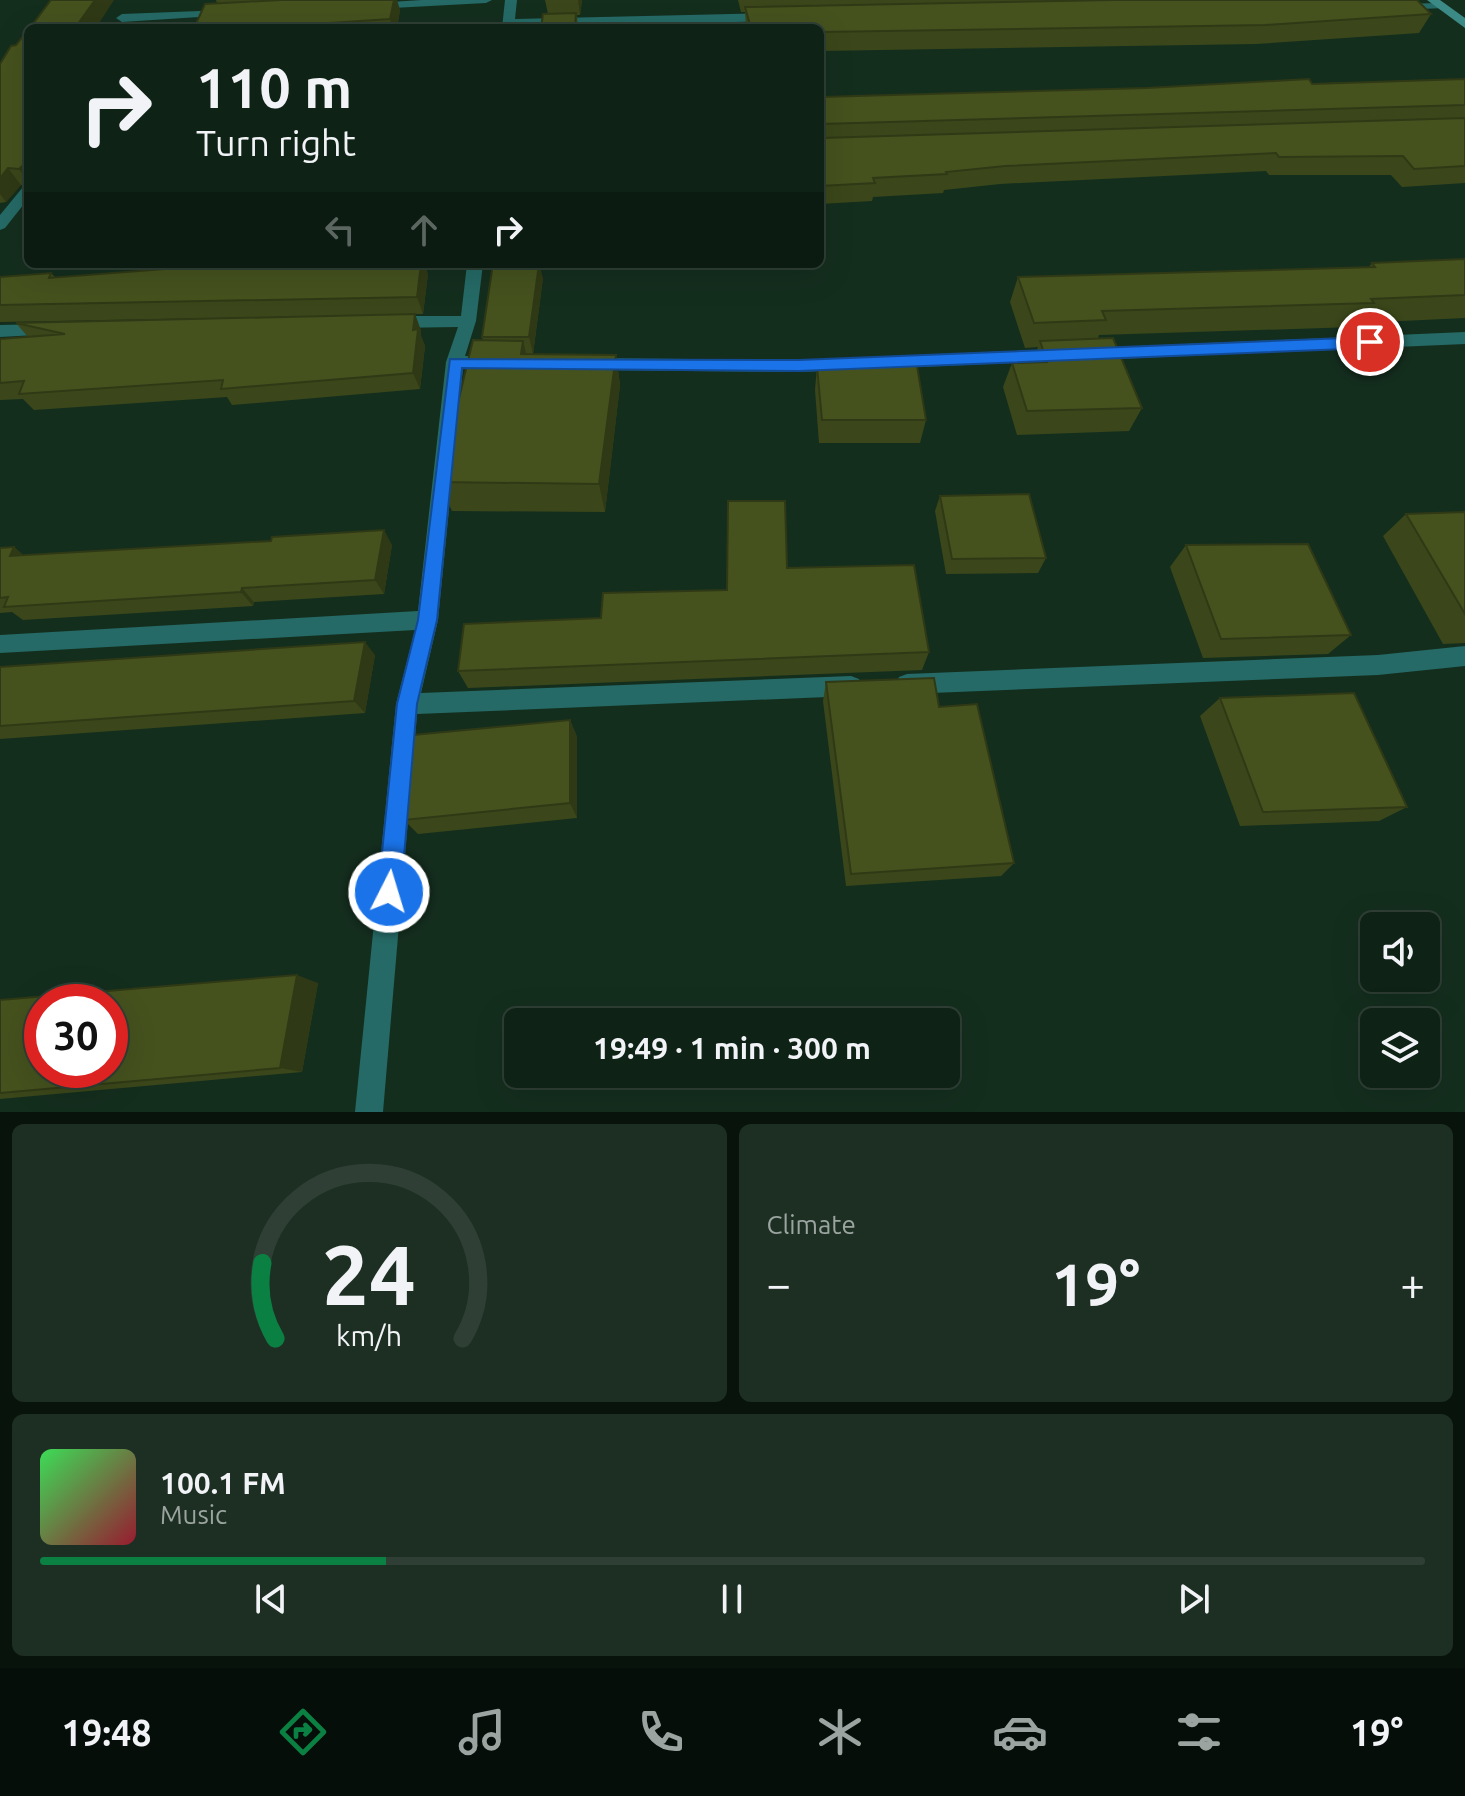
<!DOCTYPE html>
<html lang="en">
<head>
<meta charset="utf-8">
<style>
	:root { --surface:#0f2216; --page:#1d2f23; --text:#f1f3f6; --muted:#9ba4a1; --line:#2f3f35; --accent:#0b8043 }
	body { margin:0; font-family:Ubuntu,sans-serif; background:var(--page); color:var(--text); height:100vh; display:flex; flex-direction:column; font-size:30px; white-space:nowrap }
	* { box-sizing:border-box; margin:0 }
	p { font-size:26px; color:var(--muted) }
	.icon { flex:none; width:44px; height:44px; fill:none; stroke:currentColor; stroke-width:2; stroke-linecap:round; stroke-linejoin:round }
	.map { position:relative; height:1112px; overflow:hidden }
	.side { display:flex; flex-direction:column; gap:12px; padding:12px; background:#08130c; flex:1 }
	.side>* { flex:none }
	.guide { position:absolute; left:24px; top:24px; width:800px; height:244px; border-radius:12px; box-shadow:0 8px 32px #0002,0 0 0 2px var(--line); background:#0f2216; color:var(--text); overflow:hidden }
	.controls { position:absolute; left:1360px; top:912px; display:grid; gap:16px }
	.controls a { display:grid; place-items:center; width:80px; height:80px; border-radius:12px; background:var(--surface); box-shadow:0 8px 32px #0002,0 0 0 2px var(--line); font-size:40px }
	.speed { position:absolute; left:24px; top:984px; display:flex; gap:16px; font-size:40px; font-weight:700; text-align:center }
	.speed>* { display:grid; place-content:center; width:104px; height:104px; border-radius:50%; background:var(--surface); box-shadow:0 8px 32px #0002,0 0 0 2px var(--line); line-height:1 }
	.speed .limit { border:12px solid #d22; background:#fff; color:#111 }
	.pin { position:absolute; display:grid; place-items:center; width:68px; height:68px; color:#fff; margin:-34px; border:4px solid #fff; border-radius:50%; box-shadow:0 2px 8px #0007 }
	.me { position:absolute; width:88px; margin:-44px; rotate:5deg; stroke-linejoin:round; filter:drop-shadow(0 0 6px #0008) }
	.turn { display:flex; align-items:center; gap:28px; height:168px; padding:0 40px; font-size:36px }
	.turn .icon { width:104px; height:104px; stroke-width:2.5 }
	.turn b { display:block; font-size:56px; line-height:68px }
	.lanes { display:flex; align-items:center; height:76px; padding:0 40px; background:#0003; justify-content:center; gap:40px; direction:ltr }
	.lanes .off { opacity:.35 }
	.big { font-size:60px; font-weight:700; line-height:1.1 }
	.side .card { flex:1; display:flex; flex-direction:column; justify-content:center; gap:12px; min-width:0; padding:0 28px; border-radius:12px; background:var(--page) }
	.side .dial { align-items:center; gap:0 }
	.dial svg { height:208px; overflow:visible; fill:none; stroke:var(--line); stroke-width:7; stroke-linecap:round; text-anchor:middle }
	.dial text { fill:var(--text); stroke:none }
	.song { display:flex; align-items:center; gap:24px }
	.cover { width:96px; height:96px; border-radius:12px; background:linear-gradient(135deg,hsl(130 70% 55%),hsl(350 70% 35%)) }
	.played { height:8px; border-radius:4px; background:linear-gradient(90deg,var(--accent) 25%,var(--line) 25%) }
	.keys { display:flex; justify-content:space-around; direction:ltr }
	.heat { display:flex; justify-content:space-between; align-items:center; font-size:44px; direction:ltr }
	.side .tiles { flex:1; display:grid; gap:12px; grid-template-columns:1fr 1fr }
	.card:last-child { grid-column:span 2 }
	.trip { position:absolute; left:504px; top:1008px; width:456px; height:80px; border-radius:12px; background:var(--surface); box-shadow:0 8px 32px #0002,0 0 0 2px var(--line); font-weight:700; line-height:80px; text-align:center }
	.menu { display:flex; height:128px; justify-content:space-around; align-items:center; background:#060e09; color:var(--muted) }
	.menu .icon { width:56px; height:56px }
	.menu .selected { color:var(--accent) }
	.menu b { font-size:36px; color:var(--text) }
	.map>svg:first-child { display:block }
	.lines { fill:none; stroke-linecap:round; stroke-linejoin:round }
	.street { fill:#256a66; fill-rule:evenodd }
	.secondary { fill:#3b8a86; fill-rule:evenodd }
	.wall { fill:#3b471a }
	.shaded-wall { fill:#303915 }
	.building { fill:#45521e; stroke:#303915; stroke-width:2; fill-rule:evenodd }
	.route { fill:#1a73e8; stroke:#114b97; stroke-width:2 }
</style>
</head>
<body>
<div class="map">
<svg width="1465" height="1112" viewBox="0 0 1465 1112">
	<rect width="100%" height="100%" fill="#142e1e"/>
	<g class="lines">
		<path class="street" d="M422,0h70l-6,3 -112,6 -6,-3 6,-3z
			M505,0h12l-2,19 257,-6 6,4 -6,4 -270,7z
			M1441,3l4,1v4l-49,2 -6,-3 6,-3z
			M226,10l4,1v4l-108,7 -6,-4 6,-4z
			M28,186v13l-23,29 -5,2v-15l23,-28z
			M467,264h16l-7,57 -11,35 29,1 9,6 -9,6 -31,-1 -25,252 -17,73 430,-17 8,3 3,7 -3,7 -8,3 -434,18 -34,398h-28l41,-408 19,-74 -415,23v-18l418,-24 28,-249 12,-35 -66,1 -8,-6 8,-6h69z
			M48,324l8,6 -2,4 -54,3v-12z
			M1465,332v12l-372,16 -8,-6 8,-6z
			M1061,349l8,6 -8,6 -262,11 -209,-2 -9,-6 9,-6 209,2z
			M1465,646v20l-87,9 -471,19 -8,-3 -3,-7 3,-7 8,-3 471,-19z"/>
		<path class="secondary" d="M1427,0h13l25,18v10z"/>
	</g>
	<path class="wall" d="M216,0h178l6,10 -3,18h-203l23,-25z
		M545,0h37l-2,15h-3l1,13h-37l7,-14z
		M738,0h679l14,14 -12,19 -163,11 -436,7v-23h-74l-1,-16h-4z
		M28,30v156l-7,-1 -15,17 -6,1v-139z
		M1465,79v104l-63,4 -11,-12h-122l-3,-4 -266,13 -56,6 -1,3 -70,4 -1,4 -52,3v-107z
		M1465,259v59l-107,5 -3,4 -256,8 -1,4 44,69 -13,23 -112,4 -14,-48 9,-24h20l6,-16 -13,1 -15,-46 8,-25 351,-10 3,-4z
		M233,267l195,7 -5,40 -423,8v-45l51,-4 4,4z
		M543,278l-10,76 83,1 4,30 -15,127 -153,-1 -13,-29 44,-141 -1,-4z
		M415,314l6,17v5l4,10 -5,43 -188,16 -5,-8 -193,13 -11,-11 -23,1v-61l28,-2 -12,-14z
		M817,366l109,54 -6,23h-101l-4,-53z
		M940,496l106,62 -8,15 -92,1 -11,-63z
		M1465,512v131l-22,1 -60,-108 23,-22z
		M392,545l-8,49 -130,8 -1,4 -230,14 -11,-8 -12,1v-65l14,-1 9,8z
		M1186,545l165,90 -23,19 -125,4 -33,-91z
		M787,568l142,84 -7,18 -454,18 -10,-17 143,-53 126,-28z
		M375,655l-10,58 -365,26v-72z
		M826,682l113,25 75,156 -13,13 -155,10 -23,-185z
		M1220,698l187,109 -28,14 -139,5 -40,-110z
		M570,720l7,17v81l-159,16 -14,-14z
		M318,983l-16,89 -302,27v-99z"/>
	<path class="shaded-wall" d="M95,0h19l-18,28h-21z
		M394,0h3l3,10 -3,18h-4l-3,-9z
		M578,0h4l-2,15z
		M28,161v21l-9,-13z
		M8,168l13,17 -15,17 -6,-8v-16z
		M421,264h4l3,10 -5,40 -6,-17z
		M539,264l4,14 -10,76 -4,-17z
		M415,314l6,17v5l4,10 -5,43 -7,-16v-43z
		M523,341l8,31 -10,-18z
		M616,355l4,30 -15,127 -6,-28z
		M384,530l8,15 -8,49 -9,-14z
		M14,547l17,15 -21,-6z
		M242,588l12,14 -1,4 -12,-14z
		M365,642l10,13 -10,58 -11,-12z
		M570,720l7,17v81l-7,-15z
		M297,975l21,8 -16,89 -22,-4z"/>
	<path class="building" d="M51,0h44l-20,28h-45z
		M281,0h113l-4,19 -136,9h-60l11,-24z
		M1113,0h304l14,14 -166,11 -445,7v-4h-69l-6,-21z
		M576,13l-1,15h-34l2,-14z
		M28,30v131l-9,8 -11,-1 -8,10v-114l11,-18 5,-1z
		M1309,79l3,5 153,-5v26l-643,19 -2,5v-32l327,-9z
		M1465,118v48l-51,3 -11,-13 -124,1 -3,-4 -271,13 -59,6 1,2 -74,4 2,5 -55,3v-50l2,2z
		M1465,259v36l-94,4 3,4 -272,8 4,9 -72,3 -16,-46 357,-10 -3,-4z
		M230,264h1v3l36,-3h154l-4,33 -417,8v-28l51,-4 -2,5z
		M493,264h46l-10,73h-47z
		M415,314l-2,16 5,-1 -5,44 -192,16 2,-9 -204,14 5,-13 -24,2v-44l65,-5 -49,-11z
		M1113,338l29,70 -115,3 -15,-48 35,-1 -7,-21z
		M473,340l50,1 -2,13 95,1 -17,129 -160,-2z
		M817,366h100l9,54h-104z
		M1029,494l17,64 -94,1 -12,-63z
		M728,501h57l2,67 127,-3 15,87 -471,19 6,-47 137,-6 2,-25 124,-3z
		M1465,512v102l-59,-100z
		M384,530l-9,50 -133,8 -1,4 -237,15 4,-10 -8,1v-50l14,-1 -4,9 261,-15 1,-4z
		M1308,544l43,91 -130,4 -35,-94z
		M365,642l-11,59 -354,25v-59z
		M934,678l5,29 38,-3 37,159 -163,11 -25,-192z
		M1354,693l53,114 -144,5 -43,-114z
		M570,720v83l-166,17 9,-85z
		M297,975l-17,93 -280,25v-93zM42,1002h68v68h-68z"/>
	<path class="route" d="M1370,337l7,5 -7,6 -571,23 -337,-3 -25,252 -20,84 -16,188 -4,8 -8,4 -8,-4 -3,-8 19,-188 21,-84 32,-261 349,1z"/>
</svg>
<div class="controls">
<a><svg class="icon" aria-label="sound" viewBox="0 0 24 24"><path d="M4 9h4l5-4v14l-5-4H4zM17 9q2 3 0 6"/></svg></a>
<a><svg class="icon" aria-label="layers" viewBox="0 0 24 24"><path d="M12 4l9 5-9 5-9-5zM3 14l9 5 9-5"/></svg></a>
</div>
<div class="speed"><div class="limit">30</div></div>
<div class="pin" style="left:1370px;top:342px;background:#d93025"><svg class="icon" aria-label="arrive" viewBox="0 0 24 24"><path d="M6 21V4h12l-3 4 3 4H6"/></svg></div>
<svg class="me" style="left:389px;top:892px" viewBox="-20 -20 40 40"><circle r="17" fill="#1a73e8" stroke="#fff" stroke-width="3"/><path d="M0-11L8 9 0 5-8 9z" fill="#fff"/></svg>
<div class="trip">19:49 · 1 min · 300 m</div>
<div class="guide">
<div class="turn"><svg class="icon" aria-label="right" viewBox="0 0 24 24"><path d="M7 20v-9h11M14 6l5 5-5 5"/></svg><div><b>110 m</b>Turn right</div></div>
<div class="lanes"><svg class="icon off" aria-label="left" viewBox="0 0 24 24"><path d="M17 20v-9H6M10 6l-5 5 5 5"/></svg><svg class="icon off" aria-label="ahead" viewBox="0 0 24 24"><path d="M12 20V5M6 11l6-6 6 6"/></svg><svg class="icon" aria-label="right" viewBox="0 0 24 24"><path d="M7 20v-9h11M14 6l5 5-5 5"/></svg></div>
</div>
</div>
<section class="side">
<div class="tiles">
<div class="card dial"><svg viewBox="0 0 100 80">
<path d="M14 69A42 42 0 1 1 86 69"/>
<path d="M14 69A42 42 0 0 1 9 40" stroke="#0b8043"/>
<text x="50" y="56" font-size="32" font-weight="700">24</text>
<text x="50" y="72" font-size="11">km/h</text>
</svg></div>
<div class="card"><p>Climate</p>
<div class="heat"><a>−</a><b class="big">19°</b><a>+</a></div>
</div>
<div class="card">
<div class="song"><i class="cover"></i><div><b>100.1 FM</b><p>Music</p></div></div>
<div class="played"></div>
<div class="keys"><svg class="icon" aria-label="previous" viewBox="0 0 24 24"><path d="M18 5L8 12l10 7zM5 5v14"/></svg><svg class="icon" aria-label="pause" viewBox="0 0 24 24"><path d="M8 5v14M16 5v14"/></svg><svg class="icon" aria-label="next" viewBox="0 0 24 24"><path d="M6 5l10 7-10 7zM19 5v14"/></svg></div>
</div>
</div>
</section>
<nav class="menu">
<b>19:48</b>
<svg class="icon selected" aria-label="directions" viewBox="0 0 24 24"><path d="M12 3l9 9-9 9-9-9zM9 14v-3h6M13 9l2 2-2 2"/></svg>
<svg class="icon" aria-label="music" viewBox="0 0 24 24"><path d="M9 18V5l10-2v13"/><circle cx="6" cy="18" r="3"/><circle cx="16" cy="16" r="3"/></svg>
<svg class="icon" aria-label="phone" viewBox="0 0 24 24"><path d="M5 4h4l2 5-3 2q2 4 5 5l2-3 5 2v4C11 20 4 13 5 4z"/></svg>
<svg class="icon" aria-label="climate" viewBox="0 0 24 24"><path d="M12 3v18M4 7l16 10M4 17L20 7"/></svg>
<svg class="icon" aria-label="car" viewBox="0 0 24 24"><path d="M5 17H2v-5l4-1 3-4h7l3 4 3 1v5h-3M9 17h6M6 11h13"/><circle cx="7" cy="17" r="2"/><circle cx="17" cy="17" r="2"/></svg>
<svg class="icon" aria-label="filters" viewBox="0 0 24 24"><path d="M4 7h16M4 17h16"/><circle cx="9" cy="7" r="2"/><circle cx="15" cy="17" r="2"/></svg>
<b>19°</b>
</nav>
</body>
</html>
